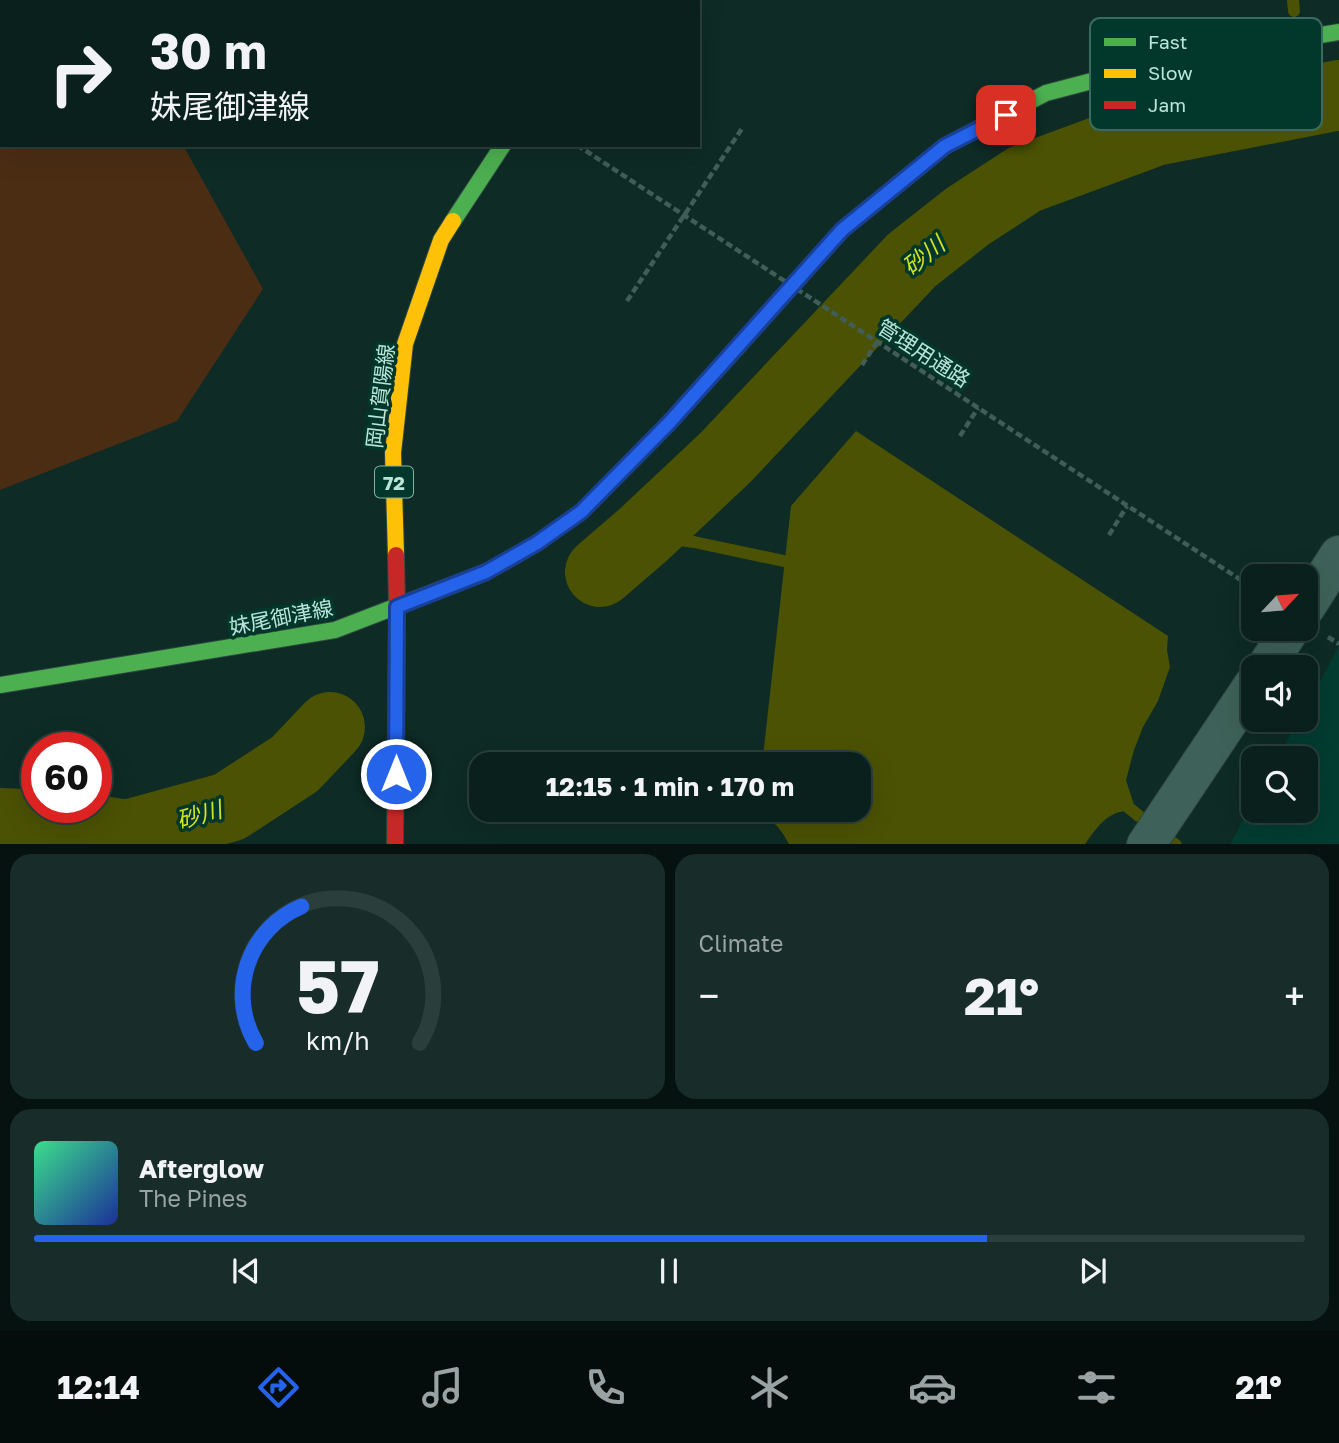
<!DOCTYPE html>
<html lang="en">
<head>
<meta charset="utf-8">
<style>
	:root { --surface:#0a201c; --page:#182d29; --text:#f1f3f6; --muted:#99a3a3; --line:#2a3e3b; --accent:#2563eb }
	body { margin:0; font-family:"Golos Text","Noto Sans JP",sans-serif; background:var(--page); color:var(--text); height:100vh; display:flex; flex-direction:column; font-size:26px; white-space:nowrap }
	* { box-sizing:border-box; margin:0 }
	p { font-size:23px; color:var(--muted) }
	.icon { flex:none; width:38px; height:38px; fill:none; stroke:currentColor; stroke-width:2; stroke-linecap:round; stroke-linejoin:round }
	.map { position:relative; height:844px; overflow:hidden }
	.side { display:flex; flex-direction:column; gap:10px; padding:10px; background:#06120f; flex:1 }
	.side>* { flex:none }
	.top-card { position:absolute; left:0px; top:0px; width:700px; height:147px; box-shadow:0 7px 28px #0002,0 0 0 2px var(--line); background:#0a201c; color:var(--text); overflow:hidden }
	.needle { width:46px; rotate:64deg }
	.tools { position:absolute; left:1241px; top:564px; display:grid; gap:14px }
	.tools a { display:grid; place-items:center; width:77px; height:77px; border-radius:14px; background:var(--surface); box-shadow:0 7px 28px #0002,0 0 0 2px var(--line); font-size:35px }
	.speed { position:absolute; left:21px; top:732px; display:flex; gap:14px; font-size:35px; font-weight:700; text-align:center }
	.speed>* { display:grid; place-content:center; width:91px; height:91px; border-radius:50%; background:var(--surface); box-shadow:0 7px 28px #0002,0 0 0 2px var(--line); line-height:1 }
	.speed .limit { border:10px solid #d22; background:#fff; color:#111 }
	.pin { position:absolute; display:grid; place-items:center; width:60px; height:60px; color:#fff; margin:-30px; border-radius:14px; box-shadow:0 4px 10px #0006 }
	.me { position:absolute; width:77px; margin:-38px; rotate:0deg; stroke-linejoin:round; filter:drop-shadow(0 0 5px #0008) }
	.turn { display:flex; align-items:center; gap:24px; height:147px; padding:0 35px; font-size:32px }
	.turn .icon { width:91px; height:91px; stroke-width:2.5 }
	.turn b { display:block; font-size:49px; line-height:60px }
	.big { font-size:52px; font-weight:700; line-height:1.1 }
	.side .card { flex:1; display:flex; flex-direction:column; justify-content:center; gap:10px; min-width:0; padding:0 24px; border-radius:21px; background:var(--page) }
	.side .dial { align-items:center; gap:0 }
	.dial svg { height:182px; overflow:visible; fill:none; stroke:var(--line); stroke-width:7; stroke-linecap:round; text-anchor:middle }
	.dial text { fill:var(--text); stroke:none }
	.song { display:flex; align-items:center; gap:21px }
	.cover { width:84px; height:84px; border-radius:10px; background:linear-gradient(135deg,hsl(150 70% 55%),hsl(230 70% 35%)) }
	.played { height:7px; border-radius:4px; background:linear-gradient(90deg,var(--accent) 75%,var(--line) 75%) }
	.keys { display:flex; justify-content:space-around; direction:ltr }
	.heat { display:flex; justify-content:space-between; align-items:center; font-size:38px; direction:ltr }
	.side .tiles { flex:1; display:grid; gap:10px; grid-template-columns:1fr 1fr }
	.card:last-child { grid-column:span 2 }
	.trip { position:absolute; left:469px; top:752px; width:402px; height:70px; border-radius:21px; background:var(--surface); box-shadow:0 7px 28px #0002,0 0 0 2px var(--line); font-weight:700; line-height:70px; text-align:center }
	.tab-bar { display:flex; height:112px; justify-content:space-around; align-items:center; background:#040d0b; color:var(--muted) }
	.tab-bar .icon { width:49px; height:49px }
	.tab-bar .on { color:var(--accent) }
	.tab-bar b { font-size:32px; color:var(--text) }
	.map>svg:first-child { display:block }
	.built { fill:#033c31 }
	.green { fill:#4b2d14 }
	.water { fill:#4b5204 }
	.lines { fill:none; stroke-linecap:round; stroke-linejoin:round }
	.stream { stroke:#4b5204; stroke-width:12 }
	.river { stroke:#4b5204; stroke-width:70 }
	.street-casing { stroke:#2f4640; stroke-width:40 }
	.fast-casing { stroke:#2f4640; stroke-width:18 }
	.slow-casing { stroke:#2f4640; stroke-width:18 }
	.jam-casing { stroke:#2f4640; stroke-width:18 }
	.path { stroke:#405d57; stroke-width:4.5; stroke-dasharray:7 3.5; stroke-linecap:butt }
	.street { stroke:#3e6259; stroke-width:38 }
	.fast { stroke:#4caf50; stroke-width:16 }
	.slow { stroke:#ffc107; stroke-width:16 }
	.jam { stroke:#c62828; stroke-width:16 }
	.path-bridge { stroke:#405d57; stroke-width:4.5; stroke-dasharray:7 3.5; stroke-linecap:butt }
	.route-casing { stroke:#184099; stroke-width:18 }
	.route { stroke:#2563eb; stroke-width:12 }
	.labels { text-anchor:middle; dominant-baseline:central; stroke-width:7; stroke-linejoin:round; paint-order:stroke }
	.shield { fill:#02372c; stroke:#84b1a4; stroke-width:2 }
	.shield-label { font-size:19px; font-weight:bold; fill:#bbe5d8 }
	.street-label { font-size:21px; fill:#bbe5d8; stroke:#02372c }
	.water-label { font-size:23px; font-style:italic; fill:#d6e420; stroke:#02372c }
	.key { fill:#02372c; stroke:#3a6b60; stroke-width:2 }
	.key-label { font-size:19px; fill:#bbe5d8 }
</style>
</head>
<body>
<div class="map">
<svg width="1339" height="845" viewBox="0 0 1339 845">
	<rect width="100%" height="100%" fill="#0e2b25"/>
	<path class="built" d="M1339,646v198h-109l23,-42v8h53v-52h-29l22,-39h7v-12z"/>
	<path class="green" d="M0,0h314l-2,2h-310v143h181l80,144 -86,132 -177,69z"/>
	<path class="water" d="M856,431l312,205 -1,14 3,17 -12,34 -15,26 -9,23 -8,30 8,25 -6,6c-21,0 -32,18 -43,33h-296c-8,-15 -16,-25 -33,-32l1,-2h102v-45h-97l29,-259z"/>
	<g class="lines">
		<path class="stream" d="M1293,0l1,11
			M1301,87l2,15
			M643,535l51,7 104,22
			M1118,799l21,17
			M1172,842l4,3"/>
		<path class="river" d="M600,572l43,-37 82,-77 187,-198 56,-44 57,-37 130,-48 184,-36
			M0,823l72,3 55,9 102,-28 66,-43 35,-37"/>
		<defs>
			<path id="street" d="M1306,607l33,-52
				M1266,667l25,-39
				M1146,845l107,-160"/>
			<path id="fast" d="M670,2l3,-2
				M453,221l50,-76
				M759,323l83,-93 103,-84 101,-53 122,-32 171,-29
				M0,685l335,-55 151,-58 32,-18"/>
			<path id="slow" d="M518,554l19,-11 44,-31 88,-89 90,-100
				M396,555l-3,-102 12,-109 36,-104 12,-19"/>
			<path id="jam" d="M395,845l2,-238 -1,-52"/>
		</defs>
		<use href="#street" class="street-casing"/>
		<use href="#fast" class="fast-casing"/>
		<use href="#slow" class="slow-casing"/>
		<use href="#jam" class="jam-casing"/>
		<path class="path" d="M355,0l3,2
			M627,301l116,-174
			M862,365l15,-23
			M960,436l18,-28
			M1109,535l18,-29
			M1328,637l11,7"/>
		<use href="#street" class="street"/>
		<use href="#fast" class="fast"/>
		<use href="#slow" class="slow"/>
		<use href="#jam" class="jam"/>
		<path class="path-bridge" d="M577,145l676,443"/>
	</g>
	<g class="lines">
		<defs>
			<path id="route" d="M396,774l1,-167 89,-35 51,-29 44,-31 88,-89 173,-193 103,-84 61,-31"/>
		</defs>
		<use href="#route" class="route-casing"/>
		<use href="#route" class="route"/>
	</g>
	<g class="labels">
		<rect class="shield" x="375" y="466.5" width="38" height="31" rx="5"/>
		<g class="shield-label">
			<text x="394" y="482">72</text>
		</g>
		<g class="street-label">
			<text transform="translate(924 353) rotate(33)">管理用通路</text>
			<text transform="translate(380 396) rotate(-83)">岡山賀陽線</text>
			<text transform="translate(281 617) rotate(-11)">妹尾御津線</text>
		</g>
		<g class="water-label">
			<text transform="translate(923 255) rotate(-39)">砂川</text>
			<text transform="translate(199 814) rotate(-16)">砂川</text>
		</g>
	</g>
	<rect x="1090" y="18" width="232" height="112" rx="10" class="key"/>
	<rect x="1104" y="38" width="32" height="8" fill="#4caf50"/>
	<rect x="1104" y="69" width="32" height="9" fill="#ffc107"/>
	<rect x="1104" y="101" width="32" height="8" fill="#c62828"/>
	<g class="key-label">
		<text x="1148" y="49">Fast</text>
		<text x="1148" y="80">Slow</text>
		<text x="1148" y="112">Jam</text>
	</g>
</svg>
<div class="tools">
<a><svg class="needle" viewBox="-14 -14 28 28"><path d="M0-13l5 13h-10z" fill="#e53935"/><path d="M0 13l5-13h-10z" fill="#99a3a3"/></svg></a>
<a><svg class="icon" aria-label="sound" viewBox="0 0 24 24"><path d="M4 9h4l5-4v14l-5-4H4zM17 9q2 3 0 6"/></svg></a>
<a><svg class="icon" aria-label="search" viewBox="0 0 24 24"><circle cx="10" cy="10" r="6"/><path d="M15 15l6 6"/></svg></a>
</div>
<div class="speed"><div class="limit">60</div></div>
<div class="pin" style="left:1006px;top:115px;background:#d93025"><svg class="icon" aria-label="arrive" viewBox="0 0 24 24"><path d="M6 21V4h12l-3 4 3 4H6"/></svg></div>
<svg class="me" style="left:396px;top:774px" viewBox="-20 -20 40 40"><circle r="17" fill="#2563eb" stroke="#fff" stroke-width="3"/><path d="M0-11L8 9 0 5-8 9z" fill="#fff"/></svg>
<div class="trip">12:15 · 1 min · 170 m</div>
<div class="top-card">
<div class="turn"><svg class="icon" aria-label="right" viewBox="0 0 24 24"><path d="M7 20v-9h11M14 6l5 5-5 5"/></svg><div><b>30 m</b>妹尾御津線</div></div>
</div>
</div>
<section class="side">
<div class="tiles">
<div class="card dial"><svg viewBox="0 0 100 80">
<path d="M14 69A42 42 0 1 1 86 69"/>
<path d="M14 69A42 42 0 0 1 34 9" stroke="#2563eb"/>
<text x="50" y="56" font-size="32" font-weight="700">57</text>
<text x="50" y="72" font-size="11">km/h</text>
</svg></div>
<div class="card"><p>Climate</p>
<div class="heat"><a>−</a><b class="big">21°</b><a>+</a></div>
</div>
<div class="card">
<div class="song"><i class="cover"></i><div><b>Afterglow</b><p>The Pines</p></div></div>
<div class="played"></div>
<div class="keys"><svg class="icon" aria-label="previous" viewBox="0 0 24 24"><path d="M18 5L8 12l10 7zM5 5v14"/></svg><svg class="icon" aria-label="pause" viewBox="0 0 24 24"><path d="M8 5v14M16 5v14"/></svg><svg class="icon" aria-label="next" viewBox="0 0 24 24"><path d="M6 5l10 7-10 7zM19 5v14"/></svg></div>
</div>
</div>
</section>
<nav class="tab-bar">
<b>12:14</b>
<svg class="icon on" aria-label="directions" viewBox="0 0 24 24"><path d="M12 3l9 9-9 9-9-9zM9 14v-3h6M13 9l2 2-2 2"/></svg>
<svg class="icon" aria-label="music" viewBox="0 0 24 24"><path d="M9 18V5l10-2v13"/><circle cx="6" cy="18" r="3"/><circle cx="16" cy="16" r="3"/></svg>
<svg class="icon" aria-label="phone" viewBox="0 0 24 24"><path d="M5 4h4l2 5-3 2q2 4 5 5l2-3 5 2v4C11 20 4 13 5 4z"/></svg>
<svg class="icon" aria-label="climate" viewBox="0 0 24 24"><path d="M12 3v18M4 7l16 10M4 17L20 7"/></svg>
<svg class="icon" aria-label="car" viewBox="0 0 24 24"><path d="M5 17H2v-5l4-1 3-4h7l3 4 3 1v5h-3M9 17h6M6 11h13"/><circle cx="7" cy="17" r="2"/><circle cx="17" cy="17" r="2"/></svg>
<svg class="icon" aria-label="filters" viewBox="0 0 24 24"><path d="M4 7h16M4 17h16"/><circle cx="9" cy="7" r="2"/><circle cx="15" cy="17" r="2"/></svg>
<b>21°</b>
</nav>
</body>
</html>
